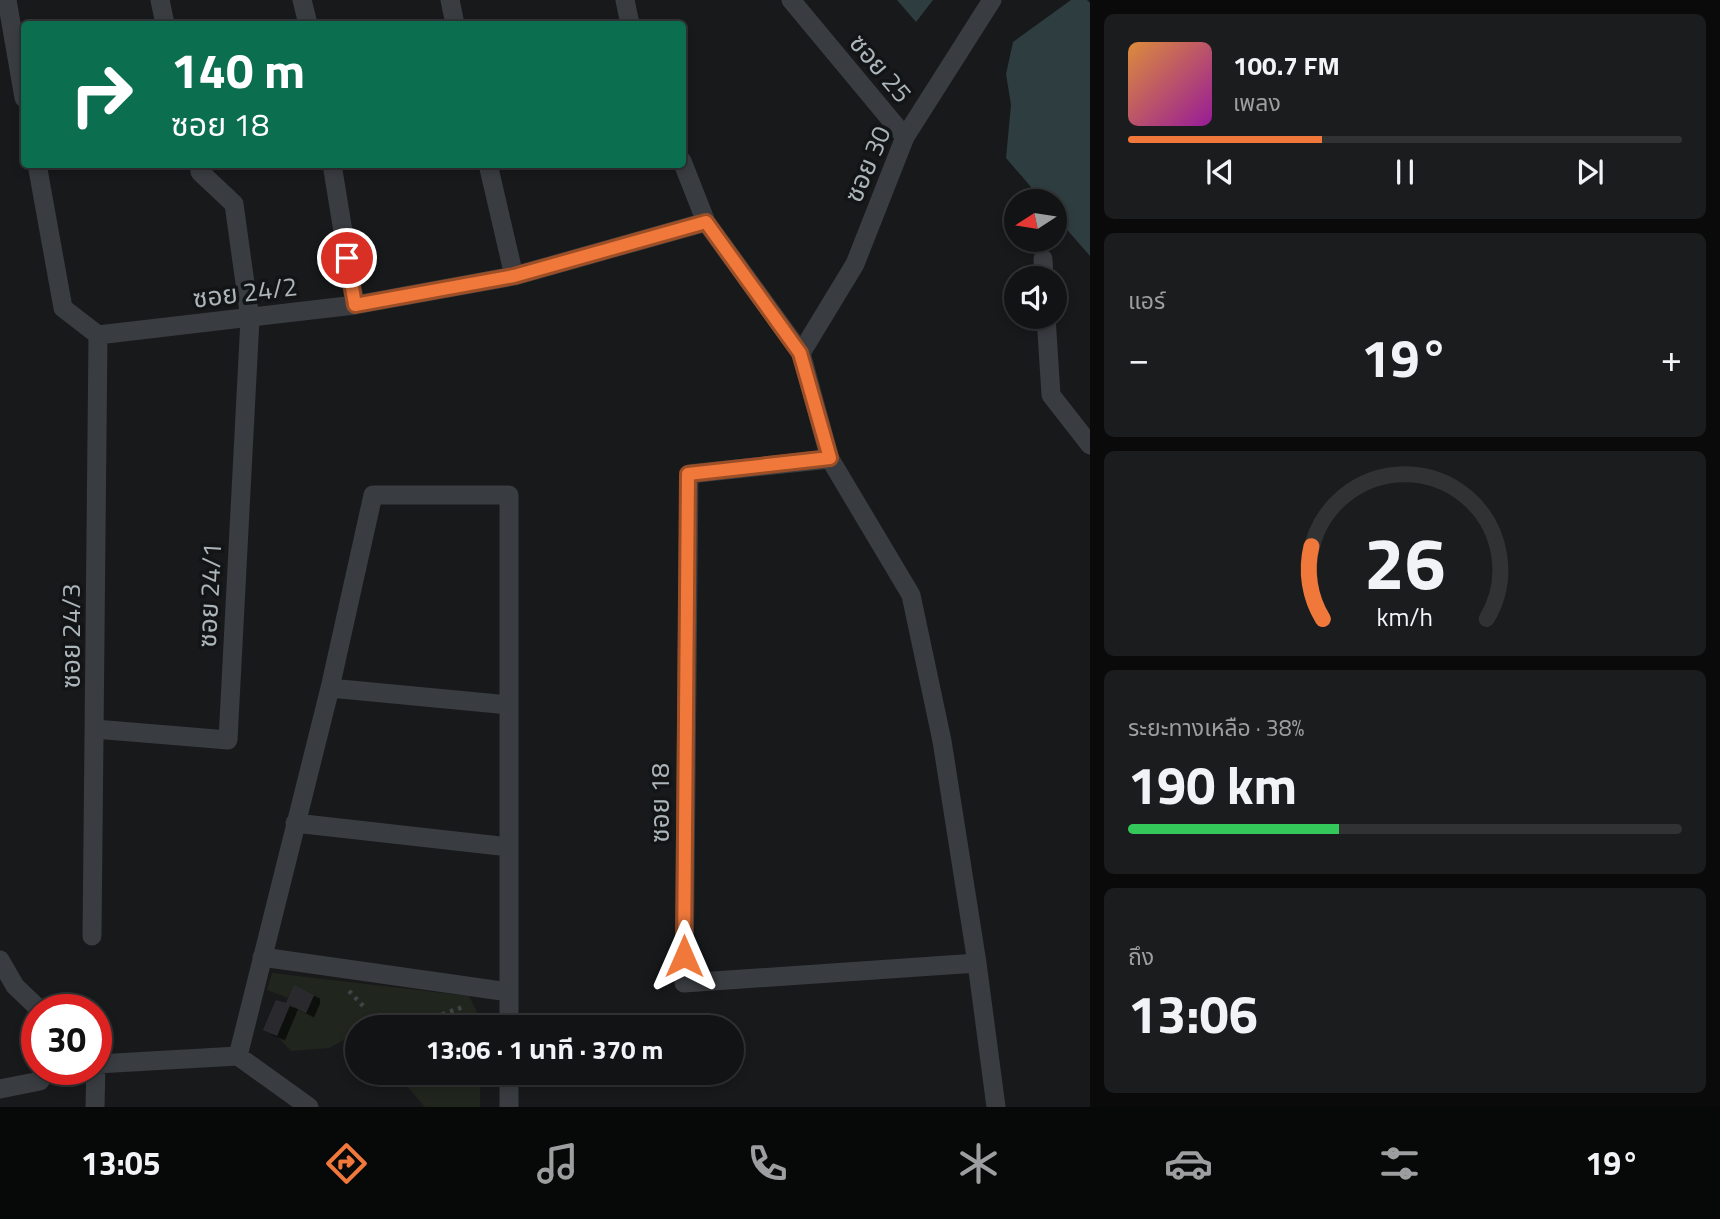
<!DOCTYPE html>
<html lang="th">
<head>
<meta charset="utf-8">
<style>
	:root { --surface:#121314; --page:#1b1c1d; --text:#f1f3f6; --muted:#9c9ea0; --line:#313234; --accent:#f0783b }
	body { margin:0; font-family:"Titillium Web","Noto Sans Thai",sans-serif; background:var(--page); color:var(--text); height:100vh; display:flex; flex-direction:column; font-size:26px; white-space:nowrap }
	* { box-sizing:border-box; margin:0 }
	p { font-size:23px; color:var(--muted) }
	.icon { flex:none; width:38px; height:38px; fill:none; stroke:currentColor; stroke-width:2; stroke-linecap:round; stroke-linejoin:round }
	.map { position:relative; flex:1; overflow:hidden }
	.sheet { display:flex; flex-direction:column; gap:14px; padding:14px; background:#0a0a0b; width:630px }
	.sheet>* { flex:none }
	.guide { position:absolute; left:21px; top:21px; width:665px; height:147px; border-radius:7px; box-shadow:0 4px 10px #0003,0 0 0 2px var(--line); background:#0b6e4f; color:#fff; overflow:hidden }
	.needle { width:46px; rotate:258deg }
	.fabs { position:absolute; left:1004px; top:189px; display:grid; gap:14px }
	.fabs a { display:grid; place-items:center; width:63px; height:63px; border-radius:50%; background:var(--surface); box-shadow:0 4px 10px #0003,0 0 0 2px var(--line); font-size:35px }
	.speed { position:absolute; left:21px; top:994px; display:flex; gap:14px; font-size:35px; font-weight:700; text-align:center }
	.speed>* { display:grid; place-content:center; width:91px; height:91px; border-radius:50%; background:var(--surface); box-shadow:0 4px 10px #0003,0 0 0 2px var(--line); line-height:1 }
	.speed .limit { border:10px solid #d22; background:#fff; color:#111 }
	.pin { position:absolute; display:grid; place-items:center; width:60px; height:60px; color:#fff; margin:-30px; border:4px solid #fff; border-radius:50%; box-shadow:0 2px 7px #0007 }
	.me { position:absolute; width:77px; margin:-38px; rotate:0deg; stroke-linejoin:round; filter:drop-shadow(0 0 5px #0008) }
	.turn { display:flex; align-items:center; gap:24px; height:147px; padding:0 35px; font-size:32px }
	.turn .icon { width:91px; height:91px; stroke-width:2.5 }
	.turn b { display:block; font-size:49px; line-height:60px }
	.big { font-size:52px; font-weight:700; line-height:1.1 }
	.sheet .card { flex:1; display:flex; flex-direction:column; justify-content:center; gap:10px; min-width:0; padding:0 24px; border-radius:10px; background:var(--page) }
	.sheet .dial { align-items:center; gap:0 }
	.dial svg { height:182px; overflow:visible; fill:none; stroke:var(--line); stroke-width:7; stroke-linecap:round; text-anchor:middle }
	.dial text { fill:var(--text); stroke:none }
	.song { display:flex; align-items:center; gap:21px }
	.cover { width:84px; height:84px; border-radius:10px; background:linear-gradient(135deg,hsl(30 70% 55%),hsl(300 70% 35%)) }
	.played { height:7px; border-radius:4px; background:linear-gradient(90deg,var(--accent) 35%,var(--line) 35%) }
	.keys { display:flex; justify-content:space-around; direction:ltr }
	.heat { display:flex; justify-content:space-between; align-items:center; font-size:38px; direction:ltr }
	.charge { height:10px; border-radius:5px; background:linear-gradient(90deg,#34c759 38%,var(--line) 0) }
	.trip { position:absolute; left:345px; top:1015px; width:399px; height:70px; border-radius:35px; background:var(--surface); box-shadow:0 4px 10px #0003,0 0 0 2px var(--line); font-weight:700; line-height:70px; text-align:center }
	.tab-bar { display:flex; height:112px; justify-content:space-around; align-items:center; background:#070808; color:var(--muted) }
	.tab-bar .icon { width:49px; height:49px }
	.tab-bar .active { color:var(--accent) }
	.tab-bar b { font-size:32px; color:var(--text) }
	main { display:flex; flex:1; min-height:0 }
	.map>svg:first-child { display:block }
	.green { fill:#20261e }
	.water { fill:#2e3d3f }
	.building { fill:#2b2c2f; filter:url(#shadow) }
	.lines { fill:none; stroke-linecap:round; stroke-linejoin:round }
	.path { stroke:#3f4447; stroke-width:4.5; stroke-dasharray:3.5 5; stroke-linecap:butt }
	.street { stroke:#393c40; stroke-width:19 }
	.route-casing { stroke:#9c4e26; stroke-width:18 }
	.route { stroke:#f0783b; stroke-width:12 }
	.labels { text-anchor:middle; dominant-baseline:central; stroke-width:7; stroke-linejoin:round; paint-order:stroke }
	.street-label { font-size:26px; fill:#abb5ba; stroke:#131416 }
</style>
</head>
<body>
<main>
<div class="map">
<svg width="1090" height="1107" viewBox="0 0 1090 1107">
	<defs>
		<filter id="shadow"><feDropShadow dx="8" dy="4.5" stdDeviation="0" flood-color="#0009"/></filter>
	</defs>
	<rect width="100%" height="100%" fill="#18191b"/>
	<path class="green" d="M272,973l197,23 10,20v11h-122v6l-28,15 -38,3 -14,-15 13,-31 16,8 8,-18 -20,-10 -6,13 -21,-8z
		M396,1073h84v34h-55z"/>
	<path class="water" d="M897,0h36l-17,22z
		M1071,0h16l3,3v253l-35,-40v-15h-12l-37,-43 5,-53 -5,-31 7,-32z"/>
	<path class="building" d="M294,985l20,10 -8,18 -16,-8 -13,31 -14,-6 13,-30 10,3z"/>
	<g class="lines">
		<path class="path" d="M349,991l17,18
			M418,1023l45,-16"/>
		<path class="street" d="M7,0l17,98
			M160,0l5,24
			M302,0l6,24
			M450,0l5,24
			M625,0l5,24
			M791,0l114,137
			M682,161l24,61 95,131 29,106 81,136 31,146 35,222 19,144
			M37,164l26,144 35,27 257,-30 159,-29 192,-54
			M332,164l23,141
			M488,164l26,112
			M1043,259l1,19
			M1046,317l5,78 39,50
			M801,353l54,-89 50,-127 87,-137
			M830,459l-141,15 -5,509 293,-20
			M330,688l179,17
			M95,729l133,11 22,-421 -16,-115 -34,-32 -1,-8
			M295,823l214,24
			M92,936l6,-601
			M262,957l247,35
			M0,960l15,26 25,24
			M238,1056l92,-368 43,-193h136v532
			M97,1064l141,-8 71,51
			M0,1089l40,-8
			M95,1107l1,-44
			M509,1107v-34"/>
	</g>
	<g class="lines">
		<defs>
			<path id="route" d="M347,258l8,47 159,-29 192,-54 94,131 30,105 -142,16 -4,482"/>
		</defs>
		<use href="#route" class="route-casing"/>
		<use href="#route" class="route"/>
	</g>
	<g class="labels">
		<g class="street-label">
			<text transform="translate(881 68) rotate(50)">ซอย 25</text>
			<text transform="translate(867 164) rotate(-67)">ซอย 30</text>
			<text transform="translate(245 292) rotate(-7)">ซอย 24/2</text>
			<text transform="translate(209 595) rotate(-87)">ซอย 24/1</text>
			<text transform="translate(70 636) rotate(-90)">ซอย 24/3</text>
			<text transform="translate(659 803) rotate(-90)">ซอย 18</text>
		</g>
	</g>
</svg>
<div class="fabs">
<a><svg class="needle" viewBox="-14 -14 28 28"><path d="M0-13l5 13h-10z" fill="#e53935"/><path d="M0 13l5-13h-10z" fill="#9c9ea0"/></svg></a>
<a><svg class="icon" aria-label="sound" viewBox="0 0 24 24"><path d="M4 9h4l5-4v14l-5-4H4zM17 9q2 3 0 6"/></svg></a>
</div>
<div class="speed"><div class="limit">30</div></div>
<div class="pin" style="left:347px;top:258px;background:#d93025"><svg class="icon" aria-label="arrive" viewBox="0 0 24 24"><path d="M6 21V4h12l-3 4 3 4H6"/></svg></div>
<svg class="me" style="left:684px;top:956px" viewBox="-20 -20 40 40"><path d="M0-17L14 15 0 8-14 15z" fill="#f0783b" stroke="#fff" stroke-width="4"/></svg>
<div class="trip">13:06 · 1 นาที · 370 m</div>
<div class="guide">
<div class="turn"><svg class="icon" aria-label="right" viewBox="0 0 24 24"><path d="M7 20v-9h11M14 6l5 5-5 5"/></svg><div><b>140 m</b>ซอย 18</div></div>
</div>
</div>
<section class="sheet">
<div class="card">
<div class="song"><i class="cover"></i><div><b>100.7 FM</b><p>เพลง</p></div></div>
<div class="played"></div>
<div class="keys"><svg class="icon" aria-label="previous" viewBox="0 0 24 24"><path d="M18 5L8 12l10 7zM5 5v14"/></svg><svg class="icon" aria-label="pause" viewBox="0 0 24 24"><path d="M8 5v14M16 5v14"/></svg><svg class="icon" aria-label="next" viewBox="0 0 24 24"><path d="M6 5l10 7-10 7zM19 5v14"/></svg></div>
</div>
<div class="card"><p>แอร์</p>
<div class="heat"><a>−</a><b class="big">19°</b><a>+</a></div>
</div>
<div class="card dial"><svg viewBox="0 0 100 80">
<path d="M14 69A42 42 0 1 1 86 69"/>
<path d="M14 69A42 42 0 0 1 9 37" stroke="#f0783b"/>
<text x="50" y="56" font-size="32" font-weight="700">26</text>
<text x="50" y="72" font-size="11">km/h</text>
</svg></div>
<div class="card"><p>ระยะทางเหลือ · 38%</p><b class="big">190 km</b><div class="charge"></div></div>
<div class="card"><p>ถึง</p><b class="big">13:06</b></div>
</section>
</main>
<nav class="tab-bar">
<b>13:05</b>
<svg class="icon active" aria-label="directions" viewBox="0 0 24 24"><path d="M12 3l9 9-9 9-9-9zM9 14v-3h6M13 9l2 2-2 2"/></svg>
<svg class="icon" aria-label="music" viewBox="0 0 24 24"><path d="M9 18V5l10-2v13"/><circle cx="6" cy="18" r="3"/><circle cx="16" cy="16" r="3"/></svg>
<svg class="icon" aria-label="phone" viewBox="0 0 24 24"><path d="M5 4h4l2 5-3 2q2 4 5 5l2-3 5 2v4C11 20 4 13 5 4z"/></svg>
<svg class="icon" aria-label="climate" viewBox="0 0 24 24"><path d="M12 3v18M4 7l16 10M4 17L20 7"/></svg>
<svg class="icon" aria-label="car" viewBox="0 0 24 24"><path d="M5 17H2v-5l4-1 3-4h7l3 4 3 1v5h-3M9 17h6M6 11h13"/><circle cx="7" cy="17" r="2"/><circle cx="17" cy="17" r="2"/></svg>
<svg class="icon" aria-label="filters" viewBox="0 0 24 24"><path d="M4 7h16M4 17h16"/><circle cx="9" cy="7" r="2"/><circle cx="15" cy="17" r="2"/></svg>
<b>19°</b>
</nav>
</body>
</html>
